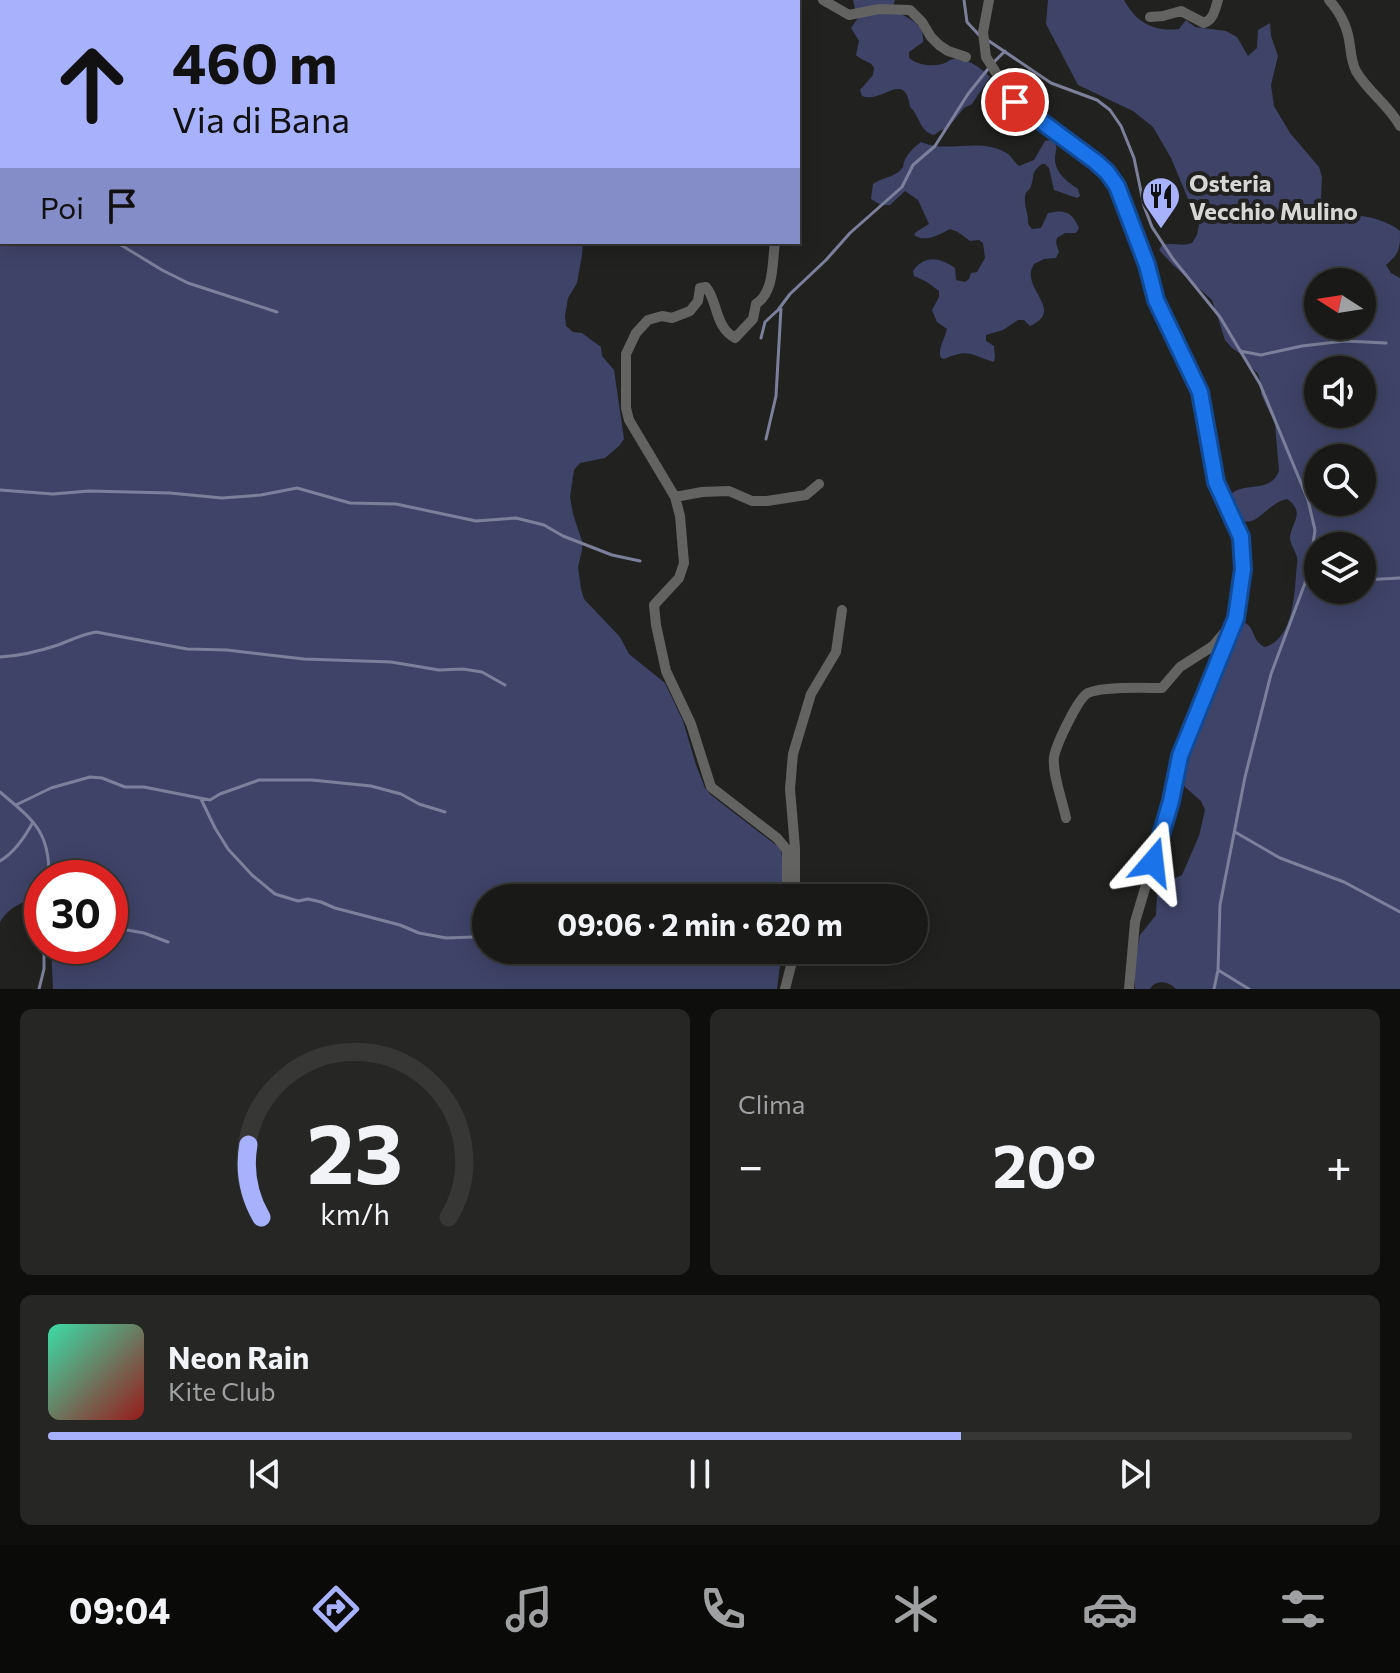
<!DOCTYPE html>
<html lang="it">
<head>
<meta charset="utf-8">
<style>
	:root { --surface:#191917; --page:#262624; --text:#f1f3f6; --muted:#9fa0a1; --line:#373836; --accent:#a7b1fc }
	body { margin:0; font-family:Commissioner,sans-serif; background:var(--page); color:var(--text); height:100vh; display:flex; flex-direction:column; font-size:30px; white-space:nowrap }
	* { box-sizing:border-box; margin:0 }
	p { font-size:26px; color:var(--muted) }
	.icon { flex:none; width:44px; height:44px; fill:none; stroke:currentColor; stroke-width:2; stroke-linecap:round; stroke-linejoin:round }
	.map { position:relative; height:989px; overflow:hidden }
	.panel { display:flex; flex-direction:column; gap:20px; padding:20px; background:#0e0e0d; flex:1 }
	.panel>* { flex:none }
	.guide { position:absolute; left:0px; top:0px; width:800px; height:244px; box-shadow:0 4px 20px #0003,0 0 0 2px var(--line); background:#a7b1fc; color:#111; overflow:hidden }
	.needle { width:52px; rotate:282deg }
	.buttons { position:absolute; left:1304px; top:268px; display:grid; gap:16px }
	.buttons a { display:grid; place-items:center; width:72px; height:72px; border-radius:50%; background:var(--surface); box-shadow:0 4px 20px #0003,0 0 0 2px var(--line); font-size:40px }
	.speed { position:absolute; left:24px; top:860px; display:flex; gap:16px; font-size:40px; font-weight:700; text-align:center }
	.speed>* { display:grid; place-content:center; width:104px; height:104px; border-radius:50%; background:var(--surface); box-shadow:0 4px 20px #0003,0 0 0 2px var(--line); line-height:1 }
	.speed .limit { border:12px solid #d22; background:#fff; color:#111 }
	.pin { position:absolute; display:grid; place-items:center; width:68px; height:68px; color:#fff; margin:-34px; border:4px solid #fff; border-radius:50%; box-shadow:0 2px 8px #0007 }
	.me { position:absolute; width:88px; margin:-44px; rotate:17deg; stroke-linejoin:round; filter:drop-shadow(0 0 6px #0008) }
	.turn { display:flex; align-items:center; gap:28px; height:168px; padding:0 40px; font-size:36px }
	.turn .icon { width:104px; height:104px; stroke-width:2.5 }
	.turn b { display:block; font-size:56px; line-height:68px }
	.then { display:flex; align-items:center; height:76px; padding:0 40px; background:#0003; gap:16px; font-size:30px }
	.big { font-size:60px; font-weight:700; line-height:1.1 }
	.panel .tile { flex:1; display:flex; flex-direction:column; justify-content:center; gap:12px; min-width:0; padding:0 28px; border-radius:12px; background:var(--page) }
	.panel .dial { align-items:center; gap:0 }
	.dial svg { height:208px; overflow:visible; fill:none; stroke:var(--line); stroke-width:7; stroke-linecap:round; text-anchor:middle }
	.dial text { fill:var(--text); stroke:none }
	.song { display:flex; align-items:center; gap:24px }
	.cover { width:96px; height:96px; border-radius:12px; background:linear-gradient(135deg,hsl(160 70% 55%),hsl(0 70% 35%)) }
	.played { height:8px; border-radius:4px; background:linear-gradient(90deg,var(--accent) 70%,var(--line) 70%) }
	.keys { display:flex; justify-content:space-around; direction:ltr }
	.heat { display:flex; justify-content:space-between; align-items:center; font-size:44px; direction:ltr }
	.panel .tiles { flex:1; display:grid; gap:20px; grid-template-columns:1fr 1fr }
	.tile:last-child { grid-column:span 2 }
	.trip { position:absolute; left:472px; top:884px; width:456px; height:80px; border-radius:40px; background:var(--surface); box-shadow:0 4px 20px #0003,0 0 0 2px var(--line); font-weight:700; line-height:80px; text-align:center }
	.menu { display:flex; height:128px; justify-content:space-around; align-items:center; background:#0a0a09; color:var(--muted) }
	.menu .icon { width:56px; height:56px }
	.menu .current { color:var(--accent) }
	.menu b { font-size:36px; color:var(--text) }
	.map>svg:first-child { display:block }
	.forest { fill:#3f4368; fill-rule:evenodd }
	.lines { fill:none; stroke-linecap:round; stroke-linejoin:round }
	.stream { stroke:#7d809b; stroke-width:3 }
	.minor { stroke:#636362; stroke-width:10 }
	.route-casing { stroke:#114b97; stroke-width:20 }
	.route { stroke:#1a73e8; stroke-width:14 }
	.labels { text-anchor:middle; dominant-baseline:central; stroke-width:8; stroke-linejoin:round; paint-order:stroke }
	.poi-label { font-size:24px; font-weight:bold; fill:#d7d7d5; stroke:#21211f; text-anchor:start }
</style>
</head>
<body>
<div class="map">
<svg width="1400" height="989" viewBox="0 0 1400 989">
	<rect width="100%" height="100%" fill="#21211f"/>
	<path class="forest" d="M0,0h55l1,2h-54v240h581l-1,13 -5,28 -9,15 -3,18 1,10 7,6 9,1 19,14 1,9 12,14 10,69 -5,7 -14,12 -25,5 -6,7 -4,27 3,17 9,27v9l-4,17 3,22 3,10 36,38 9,17 36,29 18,38 13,44 9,23 6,7 70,54 4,33 -1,16h-298v52h296l-5,39h-724l-2,-43h59v-68h-68v19l-2,-1c-17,6 -30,10 -40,26z
		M128,0h396l20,2h-415z
		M853,0h42l-3,9c14,9 33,13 31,33l-14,10v6c9,7 22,9 33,6 4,-1 8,-5 12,-5 14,-1 27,9 36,18l-18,27 -8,4 -17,21 -6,1 -7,5c-15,-4 -14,-19 -24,-28 -5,-38 -28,-3 -48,-11l-2,-6 13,-15 1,-7c-2,-7 -13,-7 -18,-13l3,-14 -8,-13 7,-10 1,-5 -4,-4z
		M1048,0h76c12,22 29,32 55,29l7,-9 9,7 31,4 11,6 11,19 9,-8 1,-18 12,-7 1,13 7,20 -7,29 3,21 16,27 29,34 3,10 -1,20 5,9 17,10c17,-3 44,4 57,15 0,18 0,22 -14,34l5,8 9,5v711h-224c-8,-8 -20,-10 -26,0h-15v-28l5,-26 16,-20 1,-20 14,-15 11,-5 17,-39 6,-26 -4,-9 -16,-14 -2,-5 3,-21 35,-98 17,-38 4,-3c14,3 9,20 23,25 27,-8 29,-48 31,-71 0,-7 2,-13 1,-19 -2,-6 -6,-12 -7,-18 0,-16 17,-26 -3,-40 -26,5 -39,50 -58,-3 14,-16 41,-1 50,-25l-4,-47 -14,-30v-10l-3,-10 -11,-12 -2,-5 -13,-9 -7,-8 -13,-40 -39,-35 -14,-15 3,-5c10,-3 20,2 30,-2l5,-8 2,-10 -28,-67 -18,-31 -20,-16 -55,-26 -32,-61zM1318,282h44v44h-44zM1318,370h44v44h-44zM1318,458h44v44h-44zM1318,546h44v44h-44z
		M1051,140c8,6 5,8 4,17 -1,15 12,25 23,32l2,7 -3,2 -23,-8 -5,-22 -4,-4h-3c-12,9 -7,11 -11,22 -4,9 -5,2 -6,12 -1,9 4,17 3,26l4,5 9,-1 7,-15c17,-4 24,-1 31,15l-3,5h-11l-8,5 -1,5 3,9 -3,6 -12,1 -10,5c-2,4 -4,8 -3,13 2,19 29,35 -1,49l-6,-6h-6l-15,10 -17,5v6l8,5 1,11 -1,5c-25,-7 -23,-14 -50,-3l-3,-1c-4,-9 4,-19 6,-29l-10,-7 -5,-12 7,-13v-6l-12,-9 -13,-6 -1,-5c12,-17 28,-13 42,-3l1,12 9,2 4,-3 2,-6 6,-1 8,-14 -2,-15 -4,-3 -9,1 -12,-9 -8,-3c-11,6 -25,14 -36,6l2,-3 13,-8 -11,-24 -13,-9 -15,14h-9l-10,-6 2,-15c8,-6 25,-8 29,-16 2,-1 1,-4 2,-6 3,-8 10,-15 17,-20 28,12 55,-5 84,10 6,3 9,10 14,14l15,-6 11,-19z"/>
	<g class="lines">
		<path class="stream" d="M252,0l1,2
			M482,0l8,2
			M535,0l7,2
			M964,0l3,22 12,13
			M505,2l5,-2
			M986,39l65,44 46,17 13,10 11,16 13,32 10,48 8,21 21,32 47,58 40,67 48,116 7,30 -4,28 -6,25 -34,91 -26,103 -25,128 -2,65 -4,19
			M994,62l11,-11
			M0,208h2
			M116,242l46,28 26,13 89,29
			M761,338l4,-16 13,-12 12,-16 36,-34 24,-27 52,-46 11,-22 22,-19 33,-52 20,-25
			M1240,351l21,4 41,-9 43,-5 41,2
			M766,439l10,-43 5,-88
			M0,490l53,4 36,-3 81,2 52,5 39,-3 36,-7 53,15 46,1 80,17 40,-3 28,7 19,11 49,19 28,6
			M1362,580l38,-2
			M1306,584l12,-3
			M0,657c20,-1 40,-6 58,-12 13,-5 25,-11 38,-13l91,17 40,1 77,9 87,3 48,8 24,-1 19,3 23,13
			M0,792c33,28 50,39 49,86
			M201,799l14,29 13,21 24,26 23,19 23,7 10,-2 13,3 14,6 65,17 19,8 27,5 28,-1
			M16,805l35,-17 39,-11 12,1 23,9h19l66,13 10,-6 39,-14h53l59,6 30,8 18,10 26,8
			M1235,832l45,26 64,24 56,30
			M0,861c15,-9 25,-24 33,-39
			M110,927l34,6 24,9
			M1218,970l31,19
			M39,989l5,-20v-23"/>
		<path class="minor" d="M823,0l26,15 30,-6 31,1 12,12 9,15 8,8 9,6 18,6
			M989,0l-6,32 3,25 29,45 81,60 11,10 10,14 30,79 9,35 44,92 16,90 25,55 2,32 -7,49 -56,138 -9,45 -36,121 -6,67
			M1329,0c12,13 19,28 21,46 1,9 2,17 6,25 12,21 33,34 44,55
			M728,2l4,-2
			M1150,17l13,-1 18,-5 23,12c10,-3 11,-15 14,-23
			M775,242c-3,20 0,49 -19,62l-3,15 -18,19c-21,-12 -17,-37 -29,-51l-6,1 -2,13 -8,10 -18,7 -10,-2 -14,4 -12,13 -10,21v54l3,12 46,77 5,19 4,47 -5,15 -25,27 2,20 10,46 25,53 20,63 66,51 10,12v48
			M675,497l27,-5 27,-1 23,10h15l39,-6 13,-11
			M1066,818c-3,-16 -14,-44 -12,-61 2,-12 24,-59 34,-64 15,-7 56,-5 74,-5l18,-21 33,-21 16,-19
			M795,898v-50l-5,-59 3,-35 18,-60 25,-42 6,-42
			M785,989l10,-39"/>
	</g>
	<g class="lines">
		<defs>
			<path id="route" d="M1015,102l81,60 11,10 10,14 30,79 9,35 44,92 16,90 25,55 2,32 -7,49 -56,138 -9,45 -18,61"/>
		</defs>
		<use href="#route" class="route-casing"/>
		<use href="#route" class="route"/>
	</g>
	<defs>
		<symbol id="restaurant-pin" viewBox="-11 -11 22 30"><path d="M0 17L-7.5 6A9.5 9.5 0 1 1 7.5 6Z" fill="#a7b1fc" stroke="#21211f"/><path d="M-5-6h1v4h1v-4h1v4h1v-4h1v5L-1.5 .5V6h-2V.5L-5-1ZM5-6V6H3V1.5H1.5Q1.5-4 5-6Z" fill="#111"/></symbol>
	</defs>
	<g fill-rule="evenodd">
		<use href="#restaurant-pin" x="1139" y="174" width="44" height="60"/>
	</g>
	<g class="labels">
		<g class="poi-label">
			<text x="1189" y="182">Osteria<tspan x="1189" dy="28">Vecchio Mulino</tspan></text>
		</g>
	</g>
</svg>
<div class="buttons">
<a><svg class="needle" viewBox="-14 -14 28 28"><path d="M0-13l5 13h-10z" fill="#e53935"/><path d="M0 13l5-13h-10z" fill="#9fa0a1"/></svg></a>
<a><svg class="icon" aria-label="sound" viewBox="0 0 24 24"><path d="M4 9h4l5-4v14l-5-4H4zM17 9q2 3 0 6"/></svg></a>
<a><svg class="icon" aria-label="search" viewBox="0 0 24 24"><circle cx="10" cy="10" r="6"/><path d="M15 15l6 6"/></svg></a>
<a><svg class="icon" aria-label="layers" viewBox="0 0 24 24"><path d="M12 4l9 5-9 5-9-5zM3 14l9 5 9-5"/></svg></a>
</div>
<div class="speed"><div class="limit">30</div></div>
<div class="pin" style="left:1015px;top:102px;background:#d93025"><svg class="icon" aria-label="arrive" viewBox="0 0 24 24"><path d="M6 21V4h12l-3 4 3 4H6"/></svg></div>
<svg class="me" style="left:1153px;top:862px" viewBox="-20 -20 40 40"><path d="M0-17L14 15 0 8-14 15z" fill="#1a73e8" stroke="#fff" stroke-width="4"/></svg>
<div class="trip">09:06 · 2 min · 620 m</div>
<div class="guide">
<div class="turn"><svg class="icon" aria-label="ahead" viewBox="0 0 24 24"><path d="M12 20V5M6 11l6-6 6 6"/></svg><div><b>460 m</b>Via di Bana</div></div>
<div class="then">Poi<svg class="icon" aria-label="arrive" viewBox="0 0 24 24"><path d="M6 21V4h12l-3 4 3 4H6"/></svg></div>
</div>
</div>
<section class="panel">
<div class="tiles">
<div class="tile dial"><svg viewBox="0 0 100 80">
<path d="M14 69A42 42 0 1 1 86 69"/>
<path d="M14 69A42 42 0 0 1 9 41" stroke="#a7b1fc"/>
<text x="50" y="56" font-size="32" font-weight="700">23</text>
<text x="50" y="72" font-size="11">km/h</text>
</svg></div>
<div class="tile"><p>Clima</p>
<div class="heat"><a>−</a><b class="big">20°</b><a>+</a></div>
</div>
<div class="tile">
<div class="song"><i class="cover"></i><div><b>Neon Rain</b><p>Kite Club</p></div></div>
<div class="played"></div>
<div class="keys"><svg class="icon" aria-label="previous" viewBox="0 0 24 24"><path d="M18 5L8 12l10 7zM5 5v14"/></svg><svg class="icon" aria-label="pause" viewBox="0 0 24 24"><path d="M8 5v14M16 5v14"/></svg><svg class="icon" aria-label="next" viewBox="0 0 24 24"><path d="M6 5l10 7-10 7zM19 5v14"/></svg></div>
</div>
</div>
</section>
<nav class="menu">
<b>09:04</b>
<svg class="icon current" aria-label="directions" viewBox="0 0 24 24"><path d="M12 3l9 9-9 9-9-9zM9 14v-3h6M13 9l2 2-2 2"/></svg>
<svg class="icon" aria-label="music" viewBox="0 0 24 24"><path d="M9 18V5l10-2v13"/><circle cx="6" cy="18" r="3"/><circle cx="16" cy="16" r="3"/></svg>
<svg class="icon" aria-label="phone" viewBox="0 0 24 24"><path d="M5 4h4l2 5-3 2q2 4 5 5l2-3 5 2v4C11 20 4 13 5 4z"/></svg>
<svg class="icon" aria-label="climate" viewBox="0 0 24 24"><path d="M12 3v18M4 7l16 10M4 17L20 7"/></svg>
<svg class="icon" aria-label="car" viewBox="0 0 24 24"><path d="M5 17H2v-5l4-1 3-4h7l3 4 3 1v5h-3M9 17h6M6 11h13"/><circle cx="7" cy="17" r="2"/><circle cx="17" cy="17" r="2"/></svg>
<svg class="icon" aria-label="filters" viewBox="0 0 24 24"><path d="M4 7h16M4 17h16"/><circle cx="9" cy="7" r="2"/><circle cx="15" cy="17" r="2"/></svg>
</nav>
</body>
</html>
